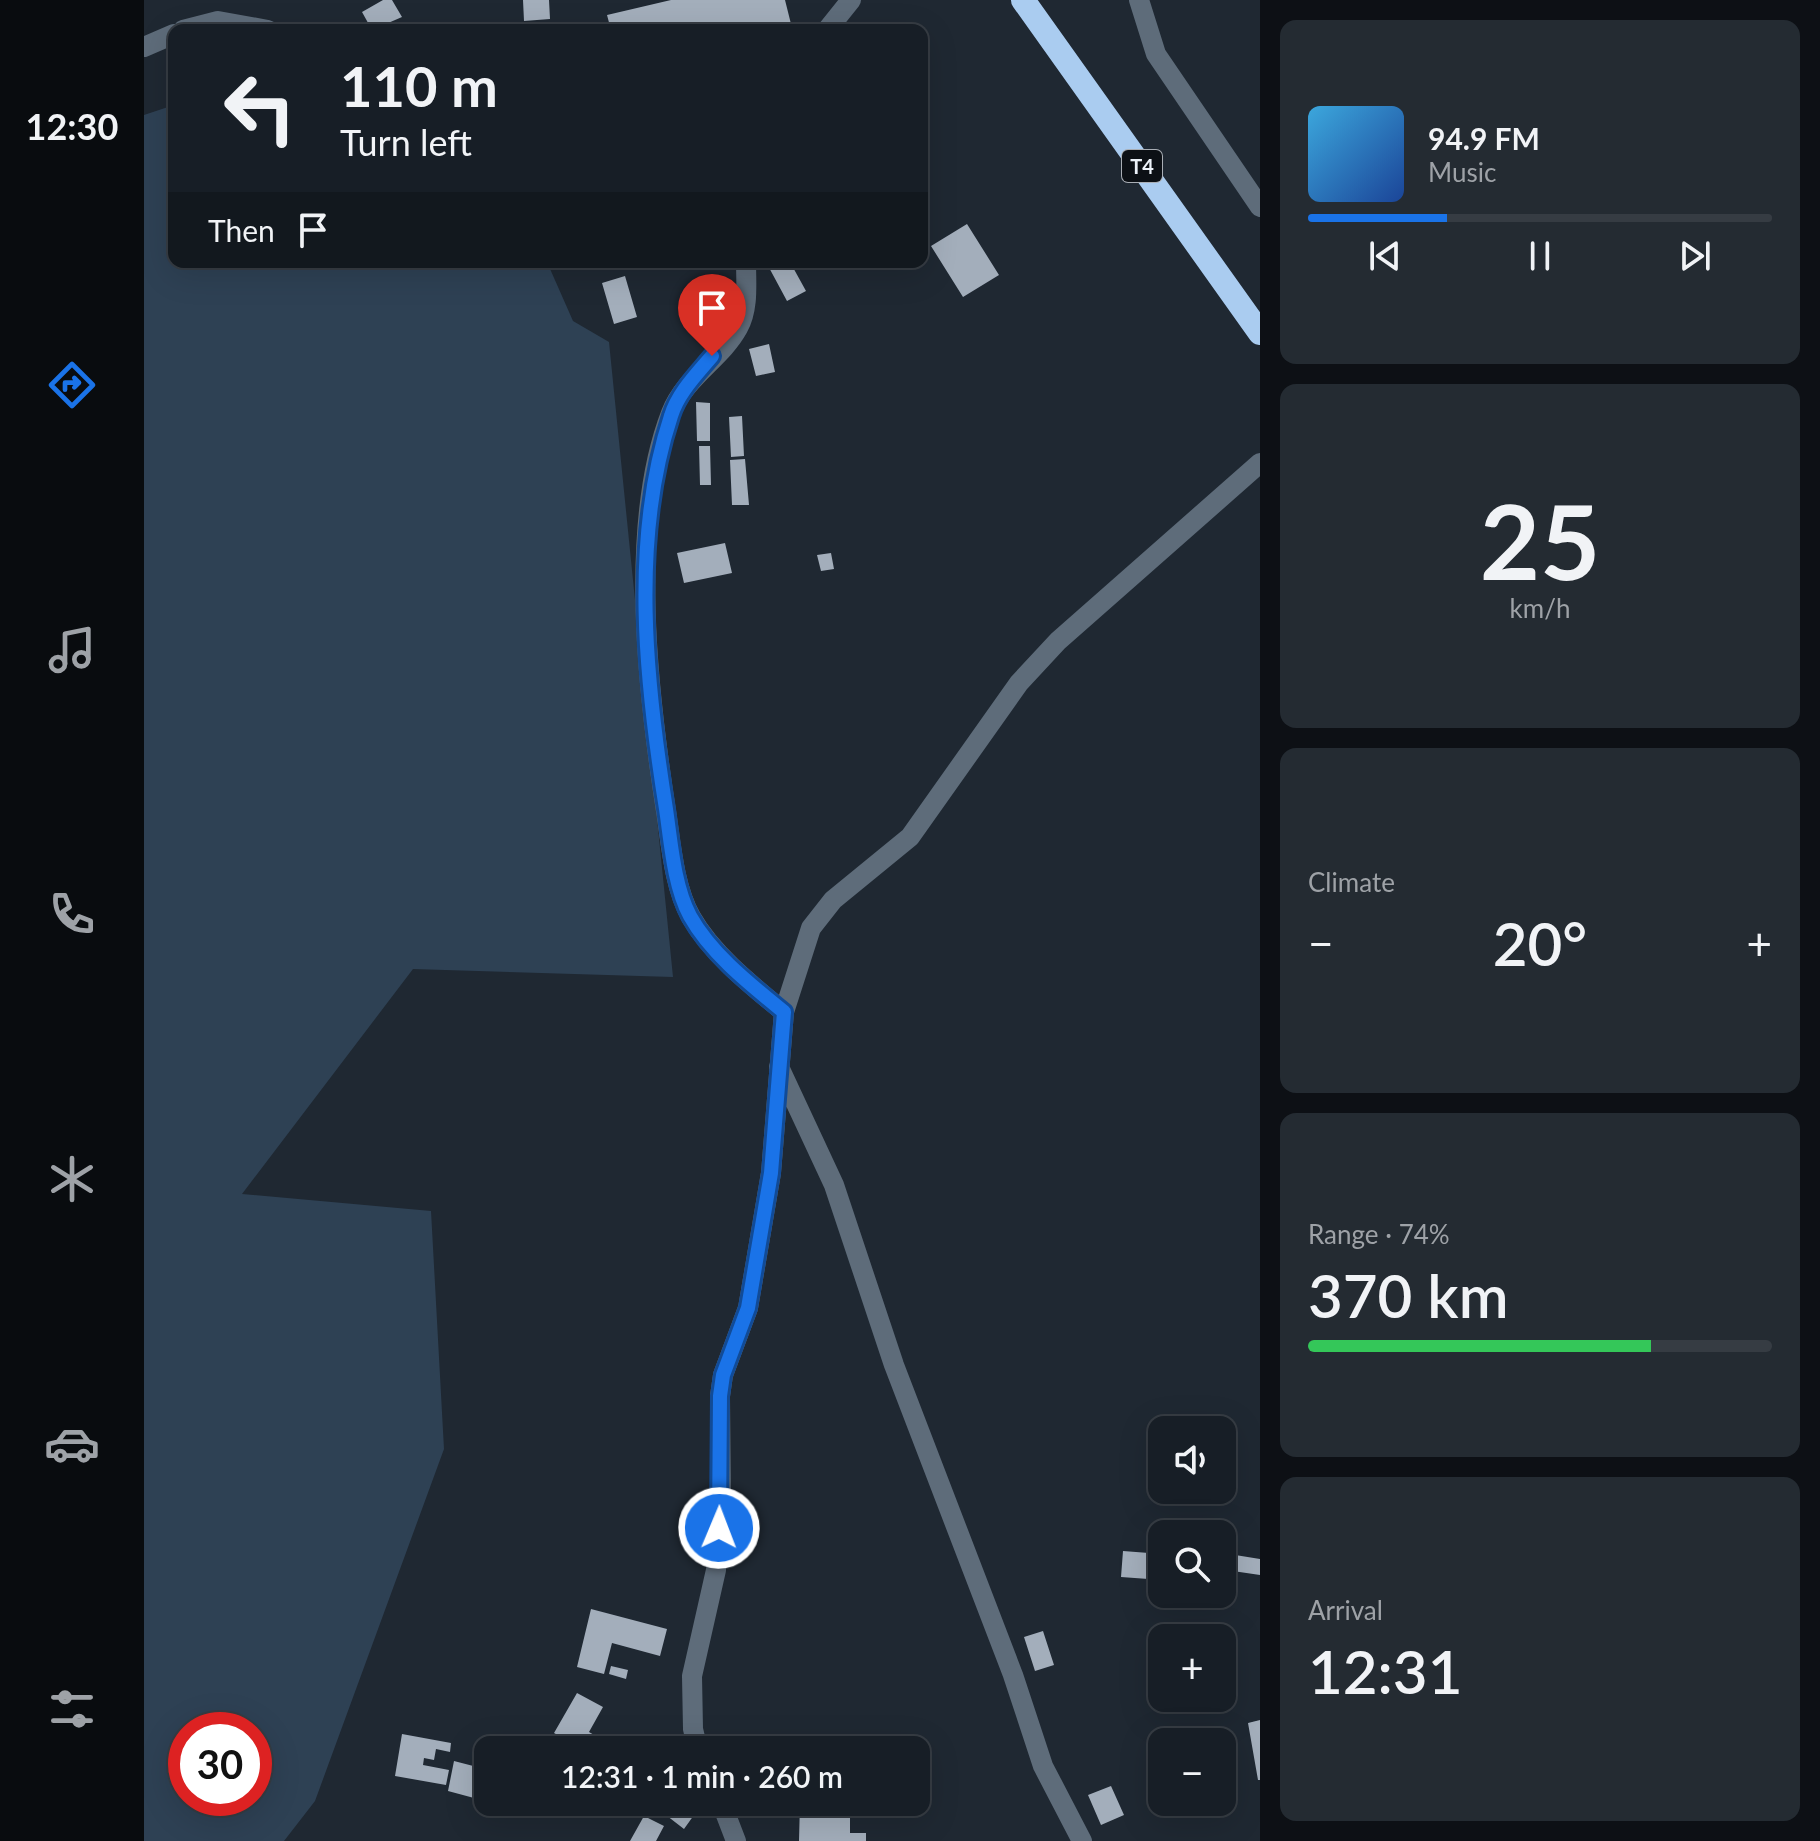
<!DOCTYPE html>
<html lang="en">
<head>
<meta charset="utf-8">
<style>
	:root { --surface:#171e26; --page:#242b32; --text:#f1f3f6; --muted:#9ea2a7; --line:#363c43; --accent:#1a73e8 }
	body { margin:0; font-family:Lato,sans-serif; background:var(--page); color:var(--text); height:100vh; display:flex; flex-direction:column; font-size:30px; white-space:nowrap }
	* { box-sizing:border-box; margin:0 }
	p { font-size:26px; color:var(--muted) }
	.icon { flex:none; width:44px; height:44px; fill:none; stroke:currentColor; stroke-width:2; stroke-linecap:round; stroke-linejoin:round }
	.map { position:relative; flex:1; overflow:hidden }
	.drawer { display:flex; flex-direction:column; gap:20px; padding:20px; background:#0d1015; width:560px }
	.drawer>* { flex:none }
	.banner { position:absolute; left:24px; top:24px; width:760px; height:244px; border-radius:16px; box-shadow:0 8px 32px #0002,0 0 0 2px var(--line); background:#171e26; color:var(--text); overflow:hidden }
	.buttons { position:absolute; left:1004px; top:1416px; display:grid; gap:16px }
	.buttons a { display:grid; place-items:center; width:88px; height:88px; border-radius:16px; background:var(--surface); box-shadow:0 8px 32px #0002,0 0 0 2px var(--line); font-size:40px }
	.speed { position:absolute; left:24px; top:1712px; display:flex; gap:16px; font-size:40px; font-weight:700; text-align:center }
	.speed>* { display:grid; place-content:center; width:104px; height:104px; border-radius:50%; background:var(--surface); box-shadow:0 8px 32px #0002,0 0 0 2px var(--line); line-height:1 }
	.speed .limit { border:12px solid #d22; background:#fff; color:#111 }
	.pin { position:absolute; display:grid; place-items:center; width:68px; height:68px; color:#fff; margin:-82px -34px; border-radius:50% 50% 50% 0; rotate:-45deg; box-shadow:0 0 8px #0007 }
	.pin .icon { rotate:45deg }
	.me { position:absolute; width:88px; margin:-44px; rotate:1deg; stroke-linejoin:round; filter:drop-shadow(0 0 6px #0008) }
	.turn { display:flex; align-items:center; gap:28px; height:168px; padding:0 40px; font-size:36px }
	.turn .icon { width:104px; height:104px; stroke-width:2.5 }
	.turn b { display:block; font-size:56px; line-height:68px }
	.then { display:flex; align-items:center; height:76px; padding:0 40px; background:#0003; gap:16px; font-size:30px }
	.big { font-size:60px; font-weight:600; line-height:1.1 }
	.drawer .tile { flex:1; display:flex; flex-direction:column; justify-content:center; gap:12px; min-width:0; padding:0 28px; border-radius:16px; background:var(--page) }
	.drawer .dial { align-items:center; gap:0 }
	.dial b { font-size:104px; line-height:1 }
	.song { display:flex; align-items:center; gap:24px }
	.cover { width:96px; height:96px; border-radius:12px; background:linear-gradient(135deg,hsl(200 70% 55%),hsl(220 70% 35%)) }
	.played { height:8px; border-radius:4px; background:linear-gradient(90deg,var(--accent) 30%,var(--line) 30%) }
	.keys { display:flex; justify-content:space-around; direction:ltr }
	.heat { display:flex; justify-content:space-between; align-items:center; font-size:44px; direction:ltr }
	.charge { height:12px; border-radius:6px; background:linear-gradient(90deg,#34c759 74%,var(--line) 0) }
	.trip { position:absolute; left:330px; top:1736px; width:456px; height:80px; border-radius:16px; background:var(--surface); box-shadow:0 8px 32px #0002,0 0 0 2px var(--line); font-weight:600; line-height:80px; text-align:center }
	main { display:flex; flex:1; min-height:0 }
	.tab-bar { display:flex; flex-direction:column; width:144px; justify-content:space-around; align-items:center; background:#090c0f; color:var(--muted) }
	.tab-bar .icon { width:56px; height:56px }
	.tab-bar .on { color:var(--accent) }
	.tab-bar b { font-size:36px; color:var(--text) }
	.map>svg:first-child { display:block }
	.green { fill:#2e4154; fill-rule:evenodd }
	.building { fill:#a3aebb }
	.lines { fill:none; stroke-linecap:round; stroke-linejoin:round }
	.street { stroke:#5e6c7a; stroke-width:20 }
	.highway { stroke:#aaccf0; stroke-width:24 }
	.route-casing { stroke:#114b97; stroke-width:20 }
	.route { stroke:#1a73e8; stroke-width:14 }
	.labels { text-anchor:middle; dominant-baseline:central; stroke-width:8; stroke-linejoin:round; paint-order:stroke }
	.shield { fill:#0c1015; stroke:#a9aeb5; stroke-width:2 }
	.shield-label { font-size:20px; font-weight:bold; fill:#ecf2f9 }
</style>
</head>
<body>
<main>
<nav class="tab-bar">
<b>12:30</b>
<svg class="icon on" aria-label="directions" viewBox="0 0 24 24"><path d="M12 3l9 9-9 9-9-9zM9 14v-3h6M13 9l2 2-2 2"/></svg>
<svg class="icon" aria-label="music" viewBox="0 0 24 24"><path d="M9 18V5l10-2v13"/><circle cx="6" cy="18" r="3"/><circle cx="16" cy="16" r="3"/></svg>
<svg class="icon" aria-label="phone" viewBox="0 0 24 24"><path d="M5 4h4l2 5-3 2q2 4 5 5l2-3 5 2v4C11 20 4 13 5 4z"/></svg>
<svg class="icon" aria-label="climate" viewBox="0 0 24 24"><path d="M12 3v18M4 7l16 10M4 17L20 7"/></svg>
<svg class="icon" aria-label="car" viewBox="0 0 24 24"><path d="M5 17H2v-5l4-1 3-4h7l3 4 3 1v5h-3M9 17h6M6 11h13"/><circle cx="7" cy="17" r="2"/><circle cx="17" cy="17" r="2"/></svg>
<svg class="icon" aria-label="filters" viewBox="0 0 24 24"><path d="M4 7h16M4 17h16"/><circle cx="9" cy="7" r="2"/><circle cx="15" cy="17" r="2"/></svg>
</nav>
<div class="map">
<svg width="1116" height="1841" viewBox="0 0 1116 1841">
	<rect width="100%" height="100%" fill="#1f2832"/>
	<path class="green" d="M30,105v157h373l26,59 36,21 64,635 -260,-8 -171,225 189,17 13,238 -129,352 -31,40h-140v-1726zM42,1730h68v68h-68z"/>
	<path class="building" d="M239,0h9l10,17 -30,13 -10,-18z
		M379,0h26l1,19 -26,2z
		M527,0h114l7,28 -181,2 -4,-15z
		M823,224l32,51 -36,22 -32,-51z
		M622,262h24l16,29 -19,10z
		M481,276l12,41 -23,7 -12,-41z
		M625,344l6,28 -19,4 -7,-27z
		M552,402l14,1v38h-13z
		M598,416l2,40 -13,1 -2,-40z
		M555,446h11l1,39h-11z
		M601,459l4,46h-17l-2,-45z
		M581,543l7,30 -48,10 -7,-30z
		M687,553l3,16 -13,2 -4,-16z
		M979,1551l39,3v26l-41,-3z
		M1085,1554l31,5v16l-34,-5z
		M447,1609l76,20 -7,27 -48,-13 -8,31 -27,-7z
		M899,1631l11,34 -19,6 -11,-34z
		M467,1666l17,4 -2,9 -17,-5z
		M433,1693l26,14 -14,25 31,18h-36l-30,-17z
		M1116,1720v60h-2l-10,-57z
		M258,1734l49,9 -1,9 -14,-3 -2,11 -10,-2 -1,7 26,5 -3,15 -51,-9z
		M492,1735l20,9 -3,6h-23z
		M310,1761l27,7 -7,30 -26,-7z
		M338,1777l6,1v24h8l-2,8 -18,-4z
		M1018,1785v17h11l-6,13 -15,-7z
		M967,1786l13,29 -23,10 -13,-30z
		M505,1802h42l8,6 -15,21z
		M656,1802h13v9l37,1v21h16v8h-67z
		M500,1816l20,10 -8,15h-26z"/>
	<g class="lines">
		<path class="street" d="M995,0l17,54 104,153
			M39,30l35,-9 50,9
			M683,30l24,-30
			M0,47l30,-13
			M602,262c0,20 3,47 -8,66 -17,31 -53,49 -67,85 -43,111 -23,282 -5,398 5,33 8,76 25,106 21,37 60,68 93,95
			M635,1067l55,118 60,180 119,310 30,91 39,75
			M554,1750l-5,-21 -1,-53 24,-106 5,-63 -1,-111 3,-21 25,-67 23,-135 13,-161 27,-84 22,-28 77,-63 109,-154 39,-42 202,-178
			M577,1802l15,39"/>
		<path class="highway" d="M879,0l237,333"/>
	</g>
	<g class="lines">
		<defs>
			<path id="route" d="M568,356c-16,19 -34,37 -41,60 -41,124 -25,268 -5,393 5,34 8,77 24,107 21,38 61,69 94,96l-13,161 -23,135 -25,67 -3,21 -1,132"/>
		</defs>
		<use href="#route" class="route-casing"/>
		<use href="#route" class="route"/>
	</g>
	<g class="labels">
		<rect class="shield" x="978" y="150" width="40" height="32" rx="6"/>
		<g class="shield-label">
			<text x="998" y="166">T4</text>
		</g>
	</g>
</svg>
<div class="buttons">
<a><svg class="icon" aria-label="sound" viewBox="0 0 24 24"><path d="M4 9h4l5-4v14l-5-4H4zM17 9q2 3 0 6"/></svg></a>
<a><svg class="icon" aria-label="search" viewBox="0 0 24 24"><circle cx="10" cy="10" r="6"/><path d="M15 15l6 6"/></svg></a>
<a>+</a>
<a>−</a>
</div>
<div class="speed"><div class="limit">30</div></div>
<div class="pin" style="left:568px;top:356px;background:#d93025"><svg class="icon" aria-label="arrive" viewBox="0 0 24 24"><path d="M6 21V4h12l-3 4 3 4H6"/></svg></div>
<svg class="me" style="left:575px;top:1528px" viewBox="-20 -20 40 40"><circle r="17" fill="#1a73e8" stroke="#fff" stroke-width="3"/><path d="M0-11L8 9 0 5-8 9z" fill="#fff"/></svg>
<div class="trip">12:31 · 1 min · 260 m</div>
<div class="banner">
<div class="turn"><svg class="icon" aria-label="left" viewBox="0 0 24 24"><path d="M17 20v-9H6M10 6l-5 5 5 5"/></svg><div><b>110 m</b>Turn left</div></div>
<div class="then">Then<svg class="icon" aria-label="arrive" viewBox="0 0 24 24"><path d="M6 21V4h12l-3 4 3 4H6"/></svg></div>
</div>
</div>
<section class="drawer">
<div class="tile">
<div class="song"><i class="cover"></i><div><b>94.9 FM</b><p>Music</p></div></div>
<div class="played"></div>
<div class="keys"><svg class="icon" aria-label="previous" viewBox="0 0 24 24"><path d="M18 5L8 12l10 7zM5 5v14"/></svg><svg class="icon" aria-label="pause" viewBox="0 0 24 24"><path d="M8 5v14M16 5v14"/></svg><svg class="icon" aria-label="next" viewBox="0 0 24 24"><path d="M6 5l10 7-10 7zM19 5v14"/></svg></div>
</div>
<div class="tile dial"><b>25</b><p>km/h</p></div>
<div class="tile"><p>Climate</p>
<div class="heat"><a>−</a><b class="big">20°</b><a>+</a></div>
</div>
<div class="tile"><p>Range · 74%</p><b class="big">370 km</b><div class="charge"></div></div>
<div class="tile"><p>Arrival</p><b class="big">12:31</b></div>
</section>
</main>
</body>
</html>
